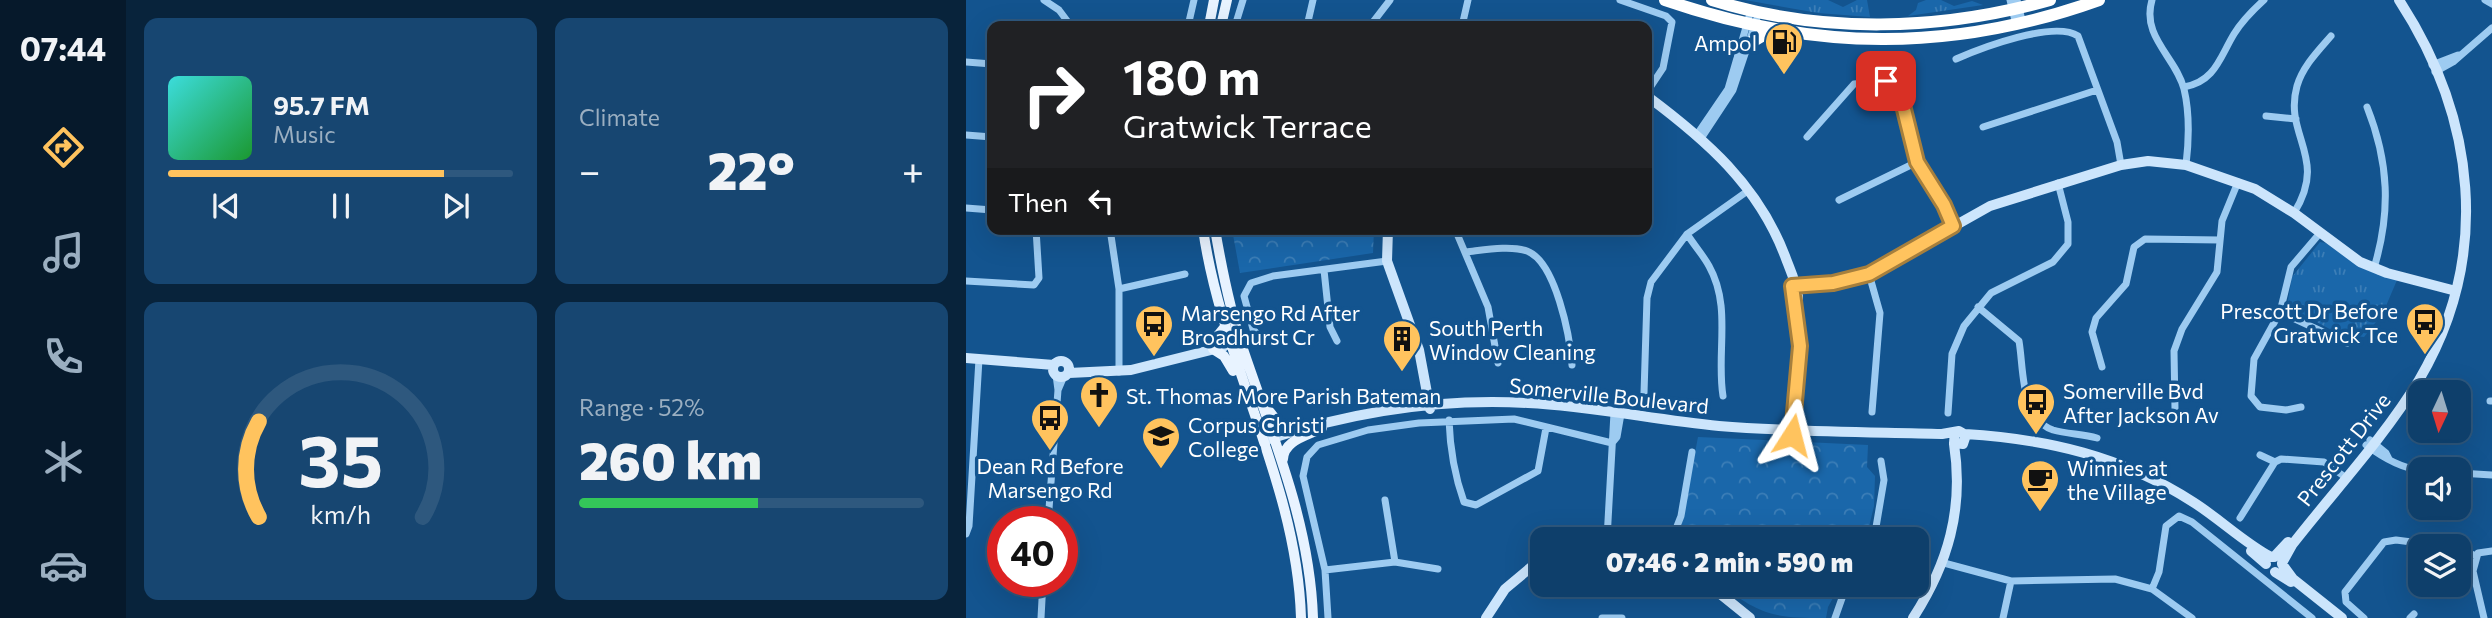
<!DOCTYPE html>
<html lang="en">
<head>
<meta charset="utf-8">
<style>
	:root { --surface:#0e3f6b; --page:#174671; --text:#f1f3f6; --muted:#9bafc1; --line:#2e587e; --accent:#ffc35e }
	body { margin:0; font-family:Commissioner,sans-serif; background:var(--page); color:var(--text); height:100vh; display:flex; flex-direction:column; font-size:26px; white-space:nowrap }
	* { box-sizing:border-box; margin:0 }
	p { font-size:23px; color:var(--muted) }
	.icon { flex:none; width:38px; height:38px; fill:none; stroke:currentColor; stroke-width:2; stroke-linecap:round; stroke-linejoin:round }
	.map { position:relative; flex:1; overflow:hidden }
	.sheet { display:flex; flex-direction:column; gap:18px; padding:18px; background:#08233b; width:840px }
	.sheet>* { flex:none }
	.top-card { position:absolute; left:21px; top:21px; width:665px; height:214px; border-radius:14px; box-shadow:0 7px 28px #0002,0 0 0 2px var(--line); background:#202124; color:#fff; overflow:hidden }
	.needle { width:46px; rotate:184deg }
	.buttons { position:absolute; left:1442px; top:380px; display:grid; gap:14px }
	.buttons a { display:grid; place-items:center; width:63px; height:63px; border-radius:14px; background:var(--surface); box-shadow:0 7px 28px #0002,0 0 0 2px var(--line); font-size:35px }
	.speed { position:absolute; left:21px; top:506px; display:flex; gap:14px; font-size:35px; font-weight:700; text-align:center }
	.speed>* { display:grid; place-content:center; width:91px; height:91px; border-radius:50%; background:var(--surface); box-shadow:0 7px 28px #0002,0 0 0 2px var(--line); line-height:1 }
	.speed .limit { border:10px solid #d22; background:#fff; color:#111 }
	.pin { position:absolute; display:grid; place-items:center; width:60px; height:60px; color:#fff; margin:-30px; border-radius:14px; box-shadow:0 4px 10px #0006 }
	.me { position:absolute; width:77px; margin:-38px; rotate:9deg; stroke-linejoin:round; filter:drop-shadow(0 0 5px #0008) }
	.turn { display:flex; align-items:center; gap:24px; height:147px; padding:0 21px; font-size:32px }
	.turn .icon { width:91px; height:91px; stroke-width:2.5 }
	.turn b { display:block; font-size:49px; line-height:60px }
	.then { display:flex; align-items:center; height:66px; padding:0 21px; background:#0003; gap:14px; font-size:26px }
	.big { font-size:52px; font-weight:800; line-height:1.1 }
	.sheet .card { flex:1; display:flex; flex-direction:column; justify-content:center; gap:10px; min-width:0; padding:0 24px; border-radius:14px; background:var(--page) }
	.sheet .dial { align-items:center; gap:0 }
	.dial svg { height:182px; overflow:visible; fill:none; stroke:var(--line); stroke-width:7; stroke-linecap:round; text-anchor:middle }
	.dial text { fill:var(--text); stroke:none }
	.song { display:flex; align-items:center; gap:21px }
	.cover { width:84px; height:84px; border-radius:10px; background:linear-gradient(135deg,hsl(180 70% 55%),hsl(130 70% 35%)) }
	.played { height:7px; border-radius:4px; background:linear-gradient(90deg,var(--accent) 80%,var(--line) 80%) }
	.keys { display:flex; justify-content:space-around; direction:ltr }
	.heat { display:flex; justify-content:space-between; align-items:center; font-size:38px; direction:ltr }
	.charge { height:10px; border-radius:5px; background:linear-gradient(90deg,#34c759 52%,var(--line) 0) }
	.sheet .tiles { flex:1; display:grid; gap:18px; grid-template-columns:repeat(2,1fr) }
	.trip { position:absolute; left:564px; top:527px; width:399px; height:70px; border-radius:14px; background:var(--surface); box-shadow:0 7px 28px #0002,0 0 0 2px var(--line); font-weight:800; line-height:70px; text-align:center }
	main { display:flex; flex:1; min-height:0 }
	.dock { display:flex; flex-direction:column; width:126px; justify-content:space-around; align-items:center; background:#06192b; color:var(--muted) }
	.dock .icon { width:49px; height:49px }
	.dock .selected { color:var(--accent) }
	.dock b { font-size:32px; color:var(--text) }
	.map>svg:first-child { display:block }
	.grass { fill:url(#grass-tufts) }
	.park { fill:url(#park-crowns) }
	.lines { fill:none; stroke-linecap:round; stroke-linejoin:round }
	.street { stroke:#9dcbf1; stroke-width:7 }
	.secondary { stroke:#cce5fc; stroke-width:10 }
	.primary { stroke:#e8f3ff; stroke-width:10 }
	.highway { stroke:#fff; stroke-width:12 }
	.route-casing { stroke:#a67f3d; stroke-width:18 }
	.route { stroke:#ffc35e; stroke-width:12 }
	.labels { text-anchor:middle; dominant-baseline:central; stroke-width:7; stroke-linejoin:round; paint-order:stroke }
	.poi-label { font-size:21px; fill:#fff; stroke:#13548f; text-anchor:start }
	.street-label { font-size:21px; fill:#fff; stroke:#13548f }
</style>
</head>
<body>
<main>
<nav class="dock">
<b>07:44</b>
<svg class="icon selected" aria-label="directions" viewBox="0 0 24 24"><path d="M12 3l9 9-9 9-9-9zM9 14v-3h6M13 9l2 2-2 2"/></svg>
<svg class="icon" aria-label="music" viewBox="0 0 24 24"><path d="M9 18V5l10-2v13"/><circle cx="6" cy="18" r="3"/><circle cx="16" cy="16" r="3"/></svg>
<svg class="icon" aria-label="phone" viewBox="0 0 24 24"><path d="M5 4h4l2 5-3 2q2 4 5 5l2-3 5 2v4C11 20 4 13 5 4z"/></svg>
<svg class="icon" aria-label="climate" viewBox="0 0 24 24"><path d="M12 3v18M4 7l16 10M4 17L20 7"/></svg>
<svg class="icon" aria-label="car" viewBox="0 0 24 24"><path d="M5 17H2v-5l4-1 3-4h7l3 4 3 1v5h-3M9 17h6M6 11h13"/><circle cx="7" cy="17" r="2"/><circle cx="17" cy="17" r="2"/></svg>
</nav>
<section class="sheet">
<div class="tiles">
<div class="card">
<div class="song"><i class="cover"></i><div><b>95.7 FM</b><p>Music</p></div></div>
<div class="played"></div>
<div class="keys"><svg class="icon" aria-label="previous" viewBox="0 0 24 24"><path d="M18 5L8 12l10 7zM5 5v14"/></svg><svg class="icon" aria-label="pause" viewBox="0 0 24 24"><path d="M8 5v14M16 5v14"/></svg><svg class="icon" aria-label="next" viewBox="0 0 24 24"><path d="M6 5l10 7-10 7zM19 5v14"/></svg></div>
</div>
<div class="card"><p>Climate</p>
<div class="heat"><a>−</a><b class="big">22°</b><a>+</a></div>
</div>
<div class="card dial"><svg viewBox="0 0 100 80">
<path d="M14 69A42 42 0 1 1 86 69"/>
<path d="M14 69A42 42 0 0 1 14 27" stroke="#ffc35e"/>
<text x="50" y="56" font-size="32" font-weight="700">35</text>
<text x="50" y="72" font-size="11">km/h</text>
</svg></div>
<div class="card"><p>Range · 52%</p><b class="big">260 km</b><div class="charge"></div></div>
</div>
</section>
<div class="map">
<svg width="1526" height="618" viewBox="0 0 1526 618">
	<defs>
		<pattern id="grass-tufts" width="24" height="20" patternUnits="userSpaceOnUse" patternTransform="scale(1.75)"><rect width="24" height="20" fill="#1a67aa"/><path d="M3 7l-1-3M5 7V3M7 7l1-3M15 17l-1-3M17 17v-4M19 17l1-3" fill="none" stroke="#3c7eb7"/></pattern>
		<pattern id="park-crowns" width="20" height="18" patternUnits="userSpaceOnUse" patternTransform="scale(1.75)"><rect width="20" height="18" fill="#1a67aa"/><path d="M2 6a3 3 0 1 1 6 0M12 15a3 3 0 1 1 6 0" fill="none" stroke="#3c7eb7"/></pattern>
	</defs>
	<rect width="100%" height="100%" fill="#13548f"/>
	<path class="grass" d="M779,0h83l15,7 14,-7h10l3,17 -52,-4z
		M960,0h15l13,6 18,-5 11,4 -75,11 8,-6 2,-7z
		M1354,242l6,1 27,19 44,18 -14,33 -19,24 -25,-3 -52,-28 5,-29z"/>
	<path class="park" d="M266,229h142l-1,24 -133,20z
		M732,437l170,8 -1,22 8,9 -1,30 -8,33h-187z
		M755,585h119l-12,22 -2,11c-51,0 -64,-2 -105,-33z"/>
	<g class="lines">
		<path class="street" d="M78,0l15,10 12,16
			M654,0l46,16 6,6 -9,46 -16,24
			M1044,0l6,25
			M1051,0l6,24
			M1186,0c-11,37 24,57 32,89 6,25 5,51 2,76
			M1519,0l7,4
			M222,26l6,-26
			M269,26l8,-26
			M341,26l6,-26
			M404,26l20,-26
			M496,26l6,-26
			M990,59c25,-11 98,-39 122,-23l39,106 4,23
			M0,62l26,2
			M1466,65l26,-10
			M1469,72l18,-10 39,-34
			M1218,87c31,-5 36,-30 50,-53 8,-13 19,-24 30,-34
			M1401,107c22,55 24,105 7,161
			M1300,116l30,3
			M1017,127l114,-37
			M732,133l30,-44 23,-79
			M0,135l26,2
			M736,137l31,-47 26,-78
			M841,137l47,-53 33,-3 10,4 20,77 27,43 9,22
			M873,200l78,-38
			M0,208l26,2
			M1328,213c35,-56 -11,-77 3,-127 6,-20 21,-35 34,-50
			M144,229l9,60v83
			M489,229l33,78 10,56
			M721,234c7,11 16,21 22,32 23,41 7,87 14,130
			M500,252c18,-2 44,-7 61,-1 29,11 43,86 45,114
			M358,270l6,57 7,14
			M903,274l11,39 -8,99
			M0,281l68,4 5,-7 -3,-49
			M153,289l66,-15
			M1012,307l41,34c5,29 1,78 34,89 14,4 30,4 44,8
			M1314,312l67,31
			M295,339l-8,-10 -9,-33 7,-13 22,-7 114,-15
			M1136,367l-10,-35 4,-14 30,-34 8,-37 11,-8 75,1
			M92,390l6,-14
			M678,393l3,-95 4,-16 36,-48 62,-44
			M1524,401h2
			M1335,407l-15,3 -26,-3 -9,-11 3,-37 26,-47 11,-45 29,-34
			M1209,409l-1,-58 8,-22 35,-57 5,-51 16,-39
			M982,413l4,-59 12,-28 27,-33 62,-31 15,-18v-22l-10,-39
			M483,420c1,29 5,54 15,82l12,3 62,-34 8,-43
			M1404,440l16,13 3,6
			M646,443l5,-6 4,-23
			M1400,445c16,12 34,23 54,25
			M1294,455l15,7
			M1493,473l33,2
			M419,500l10,62
			M1274,518l35,-56 6,-3 43,3 21,15
			M82,522l10,-132 -2,-15
			M0,534l3,-8 10,-167
			M641,539l7,-126
			M706,539l9,-23 11,-64
			M908,539l10,-59 -3,-19
			M1493,549l17,7
			M978,563l67,18 104,-2 37,10 40,29
			M359,570l70,-8 43,7
			M1186,589l7,-17 7,-46 13,-10 13,6 120,96
			M75,618l2,-37
			M362,618l-3,-48 -22,-94 4,-19 11,-12 50,-15 51,-7 95,-4 98,24
			M636,618h20
			M869,618l12,-34
			M1037,618l8,-37
			M1398,618l-18,-16 -1,-10 39,-50 12,-2 47,6
			M1444,618l4,-4
			M1518,618l-11,-47 5,-18 14,-2"/>
		<path class="secondary" d="M681,96c59,44 111,89 138,160 5,14 11,25 13,40l-1,139
			M422,229l-1,32 32,89 11,59
			M827,291l76,-17 121,-68 131,-41 27,-4 38,4 69,24 39,24 66,49 27,11 69,18
			M0,358l88,7
			M87 369a8 8 0 1 1 16 0a8 8 0 1 1-16 0Z
			M103,373l62,-3 92,-23 9,-7v-6
			M999,434c82,5 157,22 228,68 27,17 50,40 78,55
			M300,440c85,-28 172,-42 262,-37 64,3 127,17 191,23 74,6 149,6 223,8l17,-3 7,4 -3,9 -9,-1 1,-11
			M1285,551l15,13
			M1308,557l14,-15
			M1316,563l10,-18c42,-54 91,-106 127,-165 73,-124 57,-262 -20,-380
			M1316,564l11,15 49,39
			M1309,572l16,10
			M742,584l42,34
			M520,618l19,-29 37,-31
			M947,618c35,-54 51,-109 41,-174"/>
		<path class="primary" d="M243,26l5,-26
			M255,26l6,-26
			M237,229c19,134 94,253 98,389
			M249,229c7,41 15,81 28,120 30,89 67,174 70,269
			M245,344l13,-16
			M247,349l11,7 9,15
			M304,412l16,21
			M317,459c1,-19 24,-23 39,-31"/>
		<path class="highway" d="M699,0c148,51 286,53 434,0
			M746,0c109,34 228,31 338,0
			M784,43l15,-9h9"/>
	</g>
	<g class="lines">
		<defs>
			<path id="route" d="M826,435l8,-89 -8,-60 41,-3 36,-9 84,-48 -9,-21 -27,-43 -18,-73 -13,-8"/>
		</defs>
		<use href="#route" class="route-casing"/>
		<use href="#route" class="route"/>
	</g>
	<defs>
		<symbol id="fuel-pin" viewBox="-11 -11 22 30"><path d="M0 17L-7.5 6A9.5 9.5 0 1 1 7.5 6Z" fill="#ffc35e" stroke="#13548f"/><path d="M-5.5-6h7V0h2V4h1.3V-2.5L3-4.5l.8-.8L6-3V5H2.5V1h-1V6h-7ZM-4.2-4.7v3.2H.2V-4.7Z" fill="#111"/></symbol>
		<symbol id="bus-pin" viewBox="-11 -11 22 30"><path d="M0 17L-7.5 6A9.5 9.5 0 1 1 7.5 6Z" fill="#ffc35e" stroke="#13548f"/><path d="M-5-6H5V4H4V6H2V4H-2V6H-4V4H-5ZM-3.5-4V0h7V-4ZM-3.5 1.2v1.5H-2V1.2ZM2 1.2v1.5H3.5V1.2Z" fill="#111"/></symbol>
		<symbol id="building-pin" viewBox="-11 -11 22 30"><path d="M0 17L-7.5 6A9.5 9.5 0 1 1 7.5 6Z" fill="#ffc35e" stroke="#13548f"/><path d="M-4-6H4V6H1V3H-1V6H-4ZM-2.5-4.3h1.7v1.8h-1.7ZM.8-4.3h1.7v1.8H.8ZM-2.5-1h1.7V.8h-1.7ZM.8-1h1.7V.8H.8Z" fill="#111"/></symbol>
		<symbol id="church-pin" viewBox="-11 -11 22 30"><path d="M0 17L-7.5 6A9.5 9.5 0 1 1 7.5 6Z" fill="#ffc35e" stroke="#13548f"/><path d="M-1.2-6h2.4v3.5h3.3v2.4h-3.3V6h-2.4V-.1h-3.3v-2.4h3.3Z" fill="#111"/></symbol>
		<symbol id="school-pin" viewBox="-11 -11 22 30"><path d="M0 17L-7.5 6A9.5 9.5 0 1 1 7.5 6Z" fill="#ffc35e" stroke="#13548f"/><path d="M0-5L7-2L0 1L-7-2ZM-4 1L0 2.5L4 1V4Q0 6-4 4Z" fill="#111"/></symbol>
		<symbol id="cafe-pin" viewBox="-11 -11 22 30"><path d="M0 17L-7.5 6A9.5 9.5 0 1 1 7.5 6Z" fill="#ffc35e" stroke="#13548f"/><path d="M-5.5-4.5H6V0H3Q3 3.5 0 3.5H-2.5Q-5.5 3.5-5.5 0ZM3-3.2v2h1.7v-2ZM-6 4.5H4V6H-6Z" fill="#111"/></symbol>
	</defs>
	<g fill-rule="evenodd">
		<use href="#fuel-pin" x="796" y="20" width="44" height="60"/>
		<use href="#bus-pin" x="1437" y="300" width="44" height="60"/>
		<use href="#bus-pin" x="166" y="302" width="44" height="60"/>
		<use href="#building-pin" x="414" y="317" width="44" height="60"/>
		<use href="#church-pin" x="111" y="373" width="44" height="60"/>
		<use href="#bus-pin" x="1048" y="380" width="44" height="60"/>
		<use href="#bus-pin" x="62" y="396" width="44" height="60"/>
		<use href="#school-pin" x="173" y="414" width="44" height="60"/>
		<use href="#cafe-pin" x="1052" y="457" width="44" height="60"/>
	</g>
	<g class="labels">
		<g class="poi-label">
			<text x="791" y="42" text-anchor="end">Ampol</text>
			<text x="1432" y="310" text-anchor="end">Prescott Dr Before<tspan x="1432" dy="24">Gratwick Tce</tspan></text>
			<text x="215" y="312">Marsengo Rd After<tspan x="215" dy="24">Broadhurst Cr</tspan></text>
			<text x="463" y="327">South Perth<tspan x="463" dy="24">Window Cleaning</tspan></text>
			<text x="1097" y="390">Somerville Bvd<tspan x="1097" dy="24">After Jackson Av</tspan></text>
			<text x="160" y="395">St. Thomas More Parish Bateman</text>
			<text x="222" y="424">Corpus Christi<tspan x="222" dy="24">College</tspan></text>
			<text x="84" y="465" text-anchor="middle">Dean Rd Before<tspan x="84" dy="24">Marsengo Rd</tspan></text>
			<text x="1101" y="467">Winnies at<tspan x="1101" dy="24">the Village</tspan></text>
		</g>
		<g class="street-label">
			<text transform="translate(643 395) rotate(6)">Somerville Boulevard</text>
			<text transform="translate(1377 449) rotate(-52)">Prescott Drive</text>
		</g>
	</g>
</svg>
<div class="buttons">
<a><svg class="needle" viewBox="-14 -14 28 28"><path d="M0-13l5 13h-10z" fill="#e53935"/><path d="M0 13l5-13h-10z" fill="#9bafc1"/></svg></a>
<a><svg class="icon" aria-label="sound" viewBox="0 0 24 24"><path d="M4 9h4l5-4v14l-5-4H4zM17 9q2 3 0 6"/></svg></a>
<a><svg class="icon" aria-label="layers" viewBox="0 0 24 24"><path d="M12 4l9 5-9 5-9-5zM3 14l9 5 9-5"/></svg></a>
</div>
<div class="speed"><div class="limit">40</div></div>
<div class="pin" style="left:920px;top:81px;background:#d93025"><svg class="icon" aria-label="arrive" viewBox="0 0 24 24"><path d="M6 21V4h12l-3 4 3 4H6"/></svg></div>
<svg class="me" style="left:826px;top:435px" viewBox="-20 -20 40 40"><path d="M0-17L14 15 0 8-14 15z" fill="#ffc35e" stroke="#fff" stroke-width="4"/></svg>
<div class="trip">07:46 · 2 min · 590 m</div>
<div class="top-card">
<div class="turn"><svg class="icon" aria-label="right" viewBox="0 0 24 24"><path d="M7 20v-9h11M14 6l5 5-5 5"/></svg><div><b>180 m</b>Gratwick Terrace</div></div>
<div class="then">Then<svg class="icon" aria-label="left" viewBox="0 0 24 24"><path d="M17 20v-9H6M10 6l-5 5 5 5"/></svg></div>
</div>
</div>
</main>
</body>
</html>
